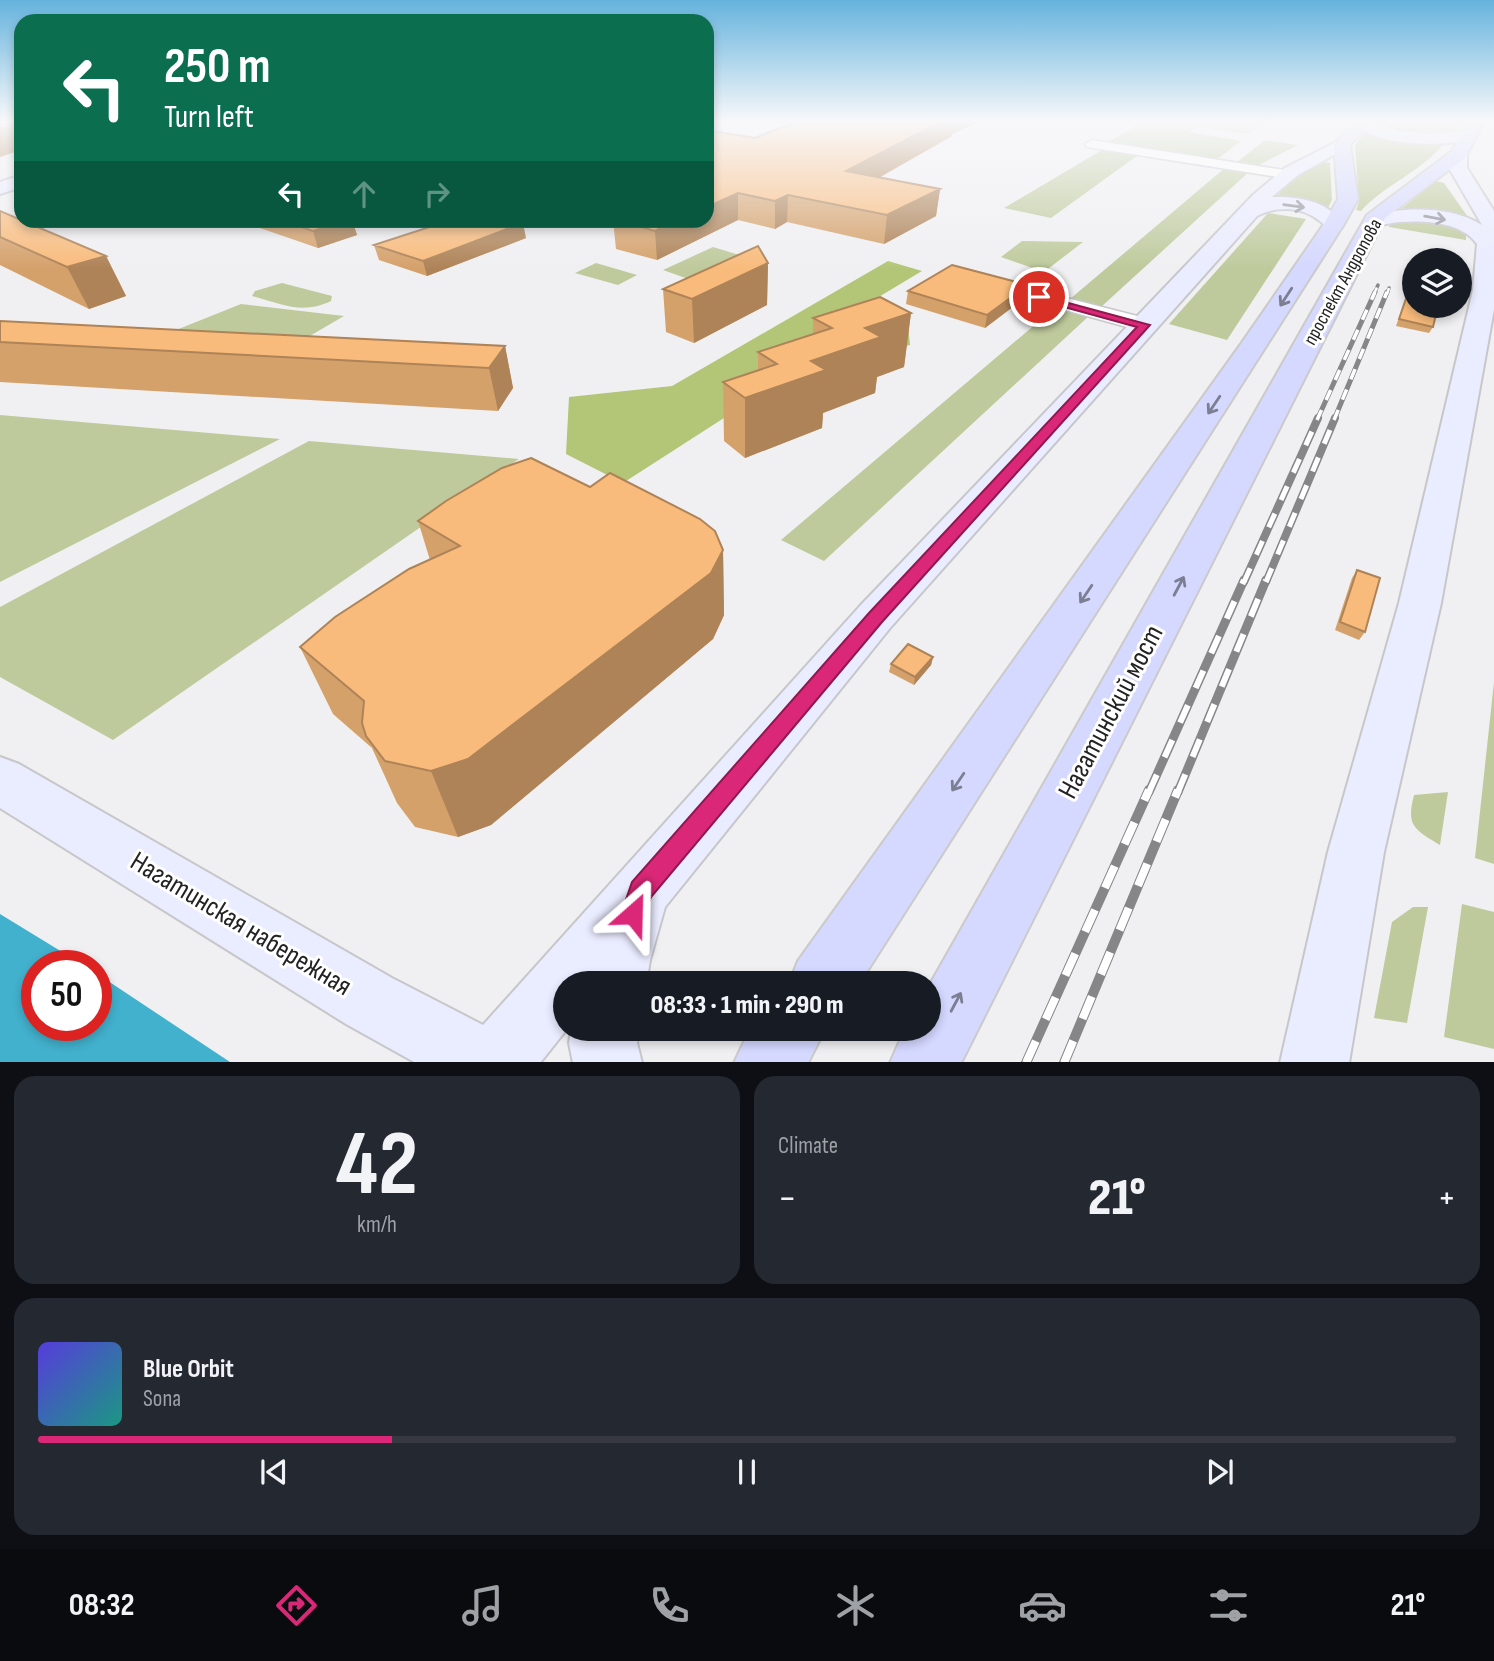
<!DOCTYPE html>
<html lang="en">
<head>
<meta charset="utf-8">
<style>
	:root { --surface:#171b24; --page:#242831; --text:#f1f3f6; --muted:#9ea1a6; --line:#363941; --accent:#db2777 }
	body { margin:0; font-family:"Sofia Sans Condensed",sans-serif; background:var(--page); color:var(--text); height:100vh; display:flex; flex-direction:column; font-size:26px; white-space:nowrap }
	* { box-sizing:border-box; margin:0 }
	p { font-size:23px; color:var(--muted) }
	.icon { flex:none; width:38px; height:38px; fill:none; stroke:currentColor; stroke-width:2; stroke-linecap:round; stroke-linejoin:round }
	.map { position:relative; height:1062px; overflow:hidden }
	.side { display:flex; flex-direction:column; gap:14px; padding:14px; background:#0d0f14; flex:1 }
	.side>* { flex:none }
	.banner { position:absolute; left:14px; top:14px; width:700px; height:214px; border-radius:21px; box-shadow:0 4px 10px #0003; background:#0b6e4f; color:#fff; overflow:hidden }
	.controls { position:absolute; left:1402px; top:248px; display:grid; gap:14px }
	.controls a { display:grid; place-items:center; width:70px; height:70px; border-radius:50%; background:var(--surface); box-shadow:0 4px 10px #0003; font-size:35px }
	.speed { position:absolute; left:21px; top:950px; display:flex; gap:14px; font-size:35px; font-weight:700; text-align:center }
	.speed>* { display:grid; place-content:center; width:91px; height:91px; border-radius:50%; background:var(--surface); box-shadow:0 4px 10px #0003; line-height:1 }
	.speed .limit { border:10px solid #d22; background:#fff; color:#111 }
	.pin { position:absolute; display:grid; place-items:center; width:60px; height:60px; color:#fff; margin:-30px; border:4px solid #fff; border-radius:50%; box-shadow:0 2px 7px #0007 }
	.me { position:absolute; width:77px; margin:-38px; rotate:25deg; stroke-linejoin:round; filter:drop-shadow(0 0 5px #0008) }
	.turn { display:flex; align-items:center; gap:24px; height:147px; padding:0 35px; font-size:32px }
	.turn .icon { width:91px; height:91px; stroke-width:2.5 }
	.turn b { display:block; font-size:49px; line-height:60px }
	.lanes { display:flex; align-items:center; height:66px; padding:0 35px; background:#0003; justify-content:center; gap:35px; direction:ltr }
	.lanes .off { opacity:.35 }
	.big { font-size:52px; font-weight:800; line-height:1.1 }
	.side .tile { flex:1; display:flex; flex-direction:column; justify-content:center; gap:10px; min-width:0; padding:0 24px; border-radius:21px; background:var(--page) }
	.side .dial { align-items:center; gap:0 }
	.dial b { font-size:91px; line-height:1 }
	.song { display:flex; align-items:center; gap:21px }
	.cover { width:84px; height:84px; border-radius:10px; background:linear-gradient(135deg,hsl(250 70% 55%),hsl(170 70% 35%)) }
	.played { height:7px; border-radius:4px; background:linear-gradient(90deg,var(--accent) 25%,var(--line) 25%) }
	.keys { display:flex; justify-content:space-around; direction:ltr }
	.heat { display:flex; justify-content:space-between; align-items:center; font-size:38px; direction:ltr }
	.side .tiles { flex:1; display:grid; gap:14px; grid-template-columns:1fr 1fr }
	.tile:last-child { grid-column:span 2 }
	.trip { position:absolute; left:553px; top:971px; width:388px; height:70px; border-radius:35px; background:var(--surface); box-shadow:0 4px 10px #0003; font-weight:800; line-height:70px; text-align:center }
	.menu { display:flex; height:112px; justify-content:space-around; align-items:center; background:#090b0e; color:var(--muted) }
	.menu .icon { width:49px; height:49px }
	.menu .active { color:var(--accent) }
	.menu b { font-size:32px; color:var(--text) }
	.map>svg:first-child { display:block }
	.green { fill:#beca9c }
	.forest { fill:#b3c677 }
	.water { fill:#42b1cd }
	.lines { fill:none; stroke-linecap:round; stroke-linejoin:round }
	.street-casing { stroke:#c7c7ca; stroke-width:3 }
	.secondary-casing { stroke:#c7c7ca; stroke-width:4 }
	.primary-casing { stroke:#cacaca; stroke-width:4 }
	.street { fill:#fff; fill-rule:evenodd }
	.secondary { fill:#eaecff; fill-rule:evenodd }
	.primary { fill:#d5d8ff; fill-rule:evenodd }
	.rail-far4-casing { stroke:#868688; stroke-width:3.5 }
	.rail-far3-casing { stroke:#868688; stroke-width:5 }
	.rail-far2-casing { stroke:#868688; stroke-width:8 }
	.rail-far1-casing { stroke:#868688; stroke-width:9 }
	.rail-casing { stroke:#868688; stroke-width:10 }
	.rail-far4 { stroke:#fff; stroke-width:2.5; stroke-dasharray:7; stroke-linecap:butt }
	.rail-far3 { stroke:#fff; stroke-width:3.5; stroke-dasharray:11; stroke-linecap:butt }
	.rail-far2 { stroke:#fff; stroke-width:5; stroke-dasharray:15; stroke-linecap:butt }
	.rail-far1 { stroke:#fff; stroke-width:6; stroke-dasharray:19; stroke-linecap:butt }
	.rail { stroke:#fff; stroke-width:8; stroke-dasharray:24; stroke-linecap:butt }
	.wall { fill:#d5a16b }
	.shaded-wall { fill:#ae8357 }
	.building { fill:#f8bb7c; stroke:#ae8357; stroke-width:2 }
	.oneway { stroke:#90929c }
	.oneway2 { stroke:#7c7e92 }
	.route { fill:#db2777; stroke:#8e194d; stroke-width:2 }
	.labels { text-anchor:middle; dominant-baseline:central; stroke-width:6; stroke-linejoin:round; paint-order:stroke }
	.far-street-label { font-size:19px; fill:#232324; stroke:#fff }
	.near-street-label { font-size:28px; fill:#232324; stroke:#fff }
</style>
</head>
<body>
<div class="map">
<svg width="1494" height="1063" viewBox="0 0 1494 1063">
	<rect width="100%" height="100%" fill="#f0f0f3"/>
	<path class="green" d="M1146,120h122l-20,14 -50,-7 -9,5 52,9 -25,19 -108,-18z
		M1376,120h87l-10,14c-28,4 -55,-2 -81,-10z
		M1366,130l79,12c-23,30 -60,42 -84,69l-5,-1 3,-8 -4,-57z
		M1265,140l33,5 -41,21 -21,-3z
		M1102,150l39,3 -90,65 -47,-10z
		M1319,161l11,2 2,37 -4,8 -52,-10 11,-14z
		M1226,167l24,4 -149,136 -31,-8z
		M1436,181l8,2 26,37 -69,-11z
		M1268,213l38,6 -79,121 -58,-16z
		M1404,218l45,6 17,9v7l-77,-13 3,-7z
		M1022,241l61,1 -39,30 -43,-15z
		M713,247l46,14 -51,25 -45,-16z
		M596,263l41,12 -19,10 -43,-12z
		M282,283l50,13 -1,5c-29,14 -49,3 -79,-5l3,-5z
		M241,304l103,12 -53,31 -150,-3z
		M1057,306l33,9 -266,246 -43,-21z
		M0,415l280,24 -280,143z
		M309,441l210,18 -406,281 -113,-63v-70z
		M1494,682v182l-19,-6z
		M1448,792l-8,53c-26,-16 -34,-19 -26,-50z
		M1462,904l32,8v137l-50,-12z
		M1413,907h15l-21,116 -33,-5 18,-96z"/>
	<path class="forest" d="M888,261l34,10 -50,30 35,13 3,31 -13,3 -44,-13 -230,148 -57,-29 3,-57 103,-11z"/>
	<path class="water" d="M0,914l85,52h-48v60h59v-53l134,89h-230z"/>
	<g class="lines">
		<defs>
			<path id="street" d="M1092,140l192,30 7,4 -7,4 -197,-31 -2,-3z
				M1039,291l114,29 3,5 -3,5 -8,2 -113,-31 -3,-4 3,-4z"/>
			<path id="secondary" d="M1357,120h11l31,11 30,3 39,-3 8,5 -2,3c-30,8 -98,8 -120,-16z
				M1342,139l8,5 -2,3 -50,28 -26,22c27,-1 56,4 72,27l-3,4h-14c-18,-21 -47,-24 -70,-12l-367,412 -225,279 -15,53 -4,24h-81l2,45 -27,34h-124l-70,-39 -346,-216v-51l19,7 373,214 91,47 377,-419 393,-411 32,-27z
				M1459,149l8,5v14l27,43v98l-53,294 -57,249 -35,211h-69l48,-211 71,-249 74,-313 4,-46c-15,-22 -52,-24 -77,-22 -11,1 -22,5 -32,2l-3,-4 3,-4c35,-9 82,-11 114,9l-33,-57 2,-14z
				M21,175v12l-21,7v-12z
				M571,1029h68l-2,14 5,20h-69l-4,-20z"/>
			<path id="primary" d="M1357,120h15l-22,25 8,54 -14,25 -485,760h-70l9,-23 443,-617 83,-120 14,-25 -4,-55z
				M1471,120h14l-20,38 -80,60 -424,845h-71l15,-34h24v-43l438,-771 85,-64z
				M750,1029h75l-17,34h-74z"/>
		</defs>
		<use href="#street" class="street-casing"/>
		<use href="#secondary" class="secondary-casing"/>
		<use href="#primary" class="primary-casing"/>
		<use href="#street" class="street"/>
		<use href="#secondary" class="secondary"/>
		<use href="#primary" class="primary"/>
		<defs>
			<path id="rail-far4" d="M1374,294l4,-9
				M1387,294l2,-6"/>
			<path id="rail-far3" d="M1317,420l58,-128
				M1334,420l53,-128"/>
			<path id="rail-far2" d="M1244,582l74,-164
				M1266,582l69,-164"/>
			<path id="rail-far1" d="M1149,792l95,-212
				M1178,792l88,-212"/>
			<path id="rail" d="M1026,1063l123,-273
				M1064,1063l114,-273"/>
		</defs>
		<use href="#rail-far4" class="rail-far4-casing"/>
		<use href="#rail-far3" class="rail-far3-casing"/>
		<use href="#rail-far2" class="rail-far2-casing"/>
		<use href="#rail-far1" class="rail-far1-casing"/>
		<use href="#rail" class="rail-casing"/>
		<use href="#rail-far4" class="rail-far4"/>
		<use href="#rail-far3" class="rail-far3"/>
		<use href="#rail-far2" class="rail-far2"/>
		<use href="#rail-far1" class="rail-far1"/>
		<use href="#rail" class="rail"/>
	</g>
	<path class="wall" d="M783,120h201l-32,14v2l-73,42 61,11 -4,27 -52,28 -97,-22 -12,7 -37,-9 -81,40 -41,-11 -3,-29h94l48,-82 40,-16z
		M0,211l106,45 20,40 -37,13 -89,-44z
		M237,220h115l5,15 -39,13z
		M526,238l-99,38 -48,-16 -5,-15z
		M768,263l-1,42 -73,38 -28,-11 -3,-43z
		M1413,278l20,49 -4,6 -33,-7z
		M1028,285l-2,12 -41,31 -79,-24 2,-13z
		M911,313l-7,54 -27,10 -2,16 -52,20 -1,15 -77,30 -21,-17 -1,-59 35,-11v-19l55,-18v-16z
		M0,321l505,25 8,42 -15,23 -498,-29z
		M590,487l133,63 1,65 -11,24 -222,186 -33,12 -43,-10 -18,-24 -25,-55 -39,-34 -33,-67 130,-87 -12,-39z
		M1357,570l8,62 -6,8 -24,-10 17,-52z
		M933,657l-2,8 -17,20 -25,-13 2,-8z"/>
	<path class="shaded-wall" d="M944,120h40l-32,14v2l-108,61 2,-26z
		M21,123v27l-21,7v-28z
		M940,189l-4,27 -52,28 3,-29z
		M738,193v27l-81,40 -2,-29 22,-11h30v-13z
		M788,195l-1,27 -12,7v-28z
		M347,220h5l5,15 -39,13 -5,-17z
		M523,223l3,15 -99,38 -4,-15z
		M106,256l20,40 -37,13 -22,-42z
		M768,263l-1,42 -73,38 -2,-44z
		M1028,285l-2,12 -41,31 2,-13z
		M911,313l-7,54 -27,10 -2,16 -52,20 -1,15 -77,30v-60l66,-37 54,-33z
		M505,346l8,42 -15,23 -9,-43z
		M723,550l1,65 -11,24 -222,186 -33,12 -27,-66z
		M933,657l-2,8 -17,20 1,-8z"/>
	<path class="building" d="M0,120h21v3l-21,6z
		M800,120h144l-98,51 94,18 -53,26 -99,-20 -13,6 -37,-8 -31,14v-77l48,8z
		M0,211l21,9 85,36 -39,11 -67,-30z
		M280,220h67l-34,11z
		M451,220h63l9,3 -100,38 -49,-16z
		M616,220h61l-22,11z
		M758,246l10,17 -76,36 -29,-10z
		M952,265l76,20 -41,30 -79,-24z
		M1413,278l1,28h24l-5,21 -34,-8z
		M880,297l31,16 -46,15 16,9 -70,24 15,9 -81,28 -22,-16 54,-18 -19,-12 74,-24 -19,-10z
		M0,321l505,25 -16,22 -489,-26z
		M531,458l59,29 20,-14 90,46 15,12 8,19 -12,23 -243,186 -37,12 -46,-10 -19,-25 -4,-13 2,-22 -64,-54 35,-30 74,-48 51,-23 -42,-25 28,-20 56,-33z
		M1357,570l23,8 -15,54 -25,-10z
		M908,644l25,13 -18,20 -24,-13z"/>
	<defs><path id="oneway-shaft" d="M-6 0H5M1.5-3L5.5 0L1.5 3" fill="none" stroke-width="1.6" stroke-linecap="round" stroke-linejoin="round" transform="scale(1.75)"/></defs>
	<g class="oneway">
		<use href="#oneway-shaft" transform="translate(1294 206) rotate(8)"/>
		<use href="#oneway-shaft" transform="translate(1435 218) rotate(10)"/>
	</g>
	<g class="oneway2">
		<use href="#oneway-shaft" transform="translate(1286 297) rotate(123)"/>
		<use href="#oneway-shaft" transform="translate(1214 405) rotate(124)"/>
		<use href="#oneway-shaft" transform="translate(1179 586) rotate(-62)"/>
		<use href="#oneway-shaft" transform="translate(1086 594) rotate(124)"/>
		<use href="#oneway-shaft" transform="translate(958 782) rotate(124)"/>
		<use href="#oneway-shaft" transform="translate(956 1002) rotate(-62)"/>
	</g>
	<linearGradient id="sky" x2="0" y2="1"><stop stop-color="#65b3dd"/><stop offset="0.45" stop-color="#f8f8fa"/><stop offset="1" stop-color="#f8f8fa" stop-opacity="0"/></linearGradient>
	<rect width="1494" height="269" fill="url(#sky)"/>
	<path class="route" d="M1035,294l115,31 -268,297 -231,275 -9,26 -9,3 -9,-3 -3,-9 11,-32 237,-269 268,-286 -102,-28z"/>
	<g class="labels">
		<g class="far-street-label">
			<text transform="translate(1343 282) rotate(-61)">проспект Андропова</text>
		</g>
		<g class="near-street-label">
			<text transform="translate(1111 712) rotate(-62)">Нагатинский мост</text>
			<text transform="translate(241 924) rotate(31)">Нагатинская набережная</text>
		</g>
	</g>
</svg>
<div class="controls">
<a><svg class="icon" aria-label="layers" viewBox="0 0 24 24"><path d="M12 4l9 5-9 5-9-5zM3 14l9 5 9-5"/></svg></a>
</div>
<div class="speed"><div class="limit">50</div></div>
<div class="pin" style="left:1039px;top:297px;background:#d93025"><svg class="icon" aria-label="arrive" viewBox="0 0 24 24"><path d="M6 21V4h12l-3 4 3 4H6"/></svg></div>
<svg class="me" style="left:633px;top:914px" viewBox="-20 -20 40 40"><path d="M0-17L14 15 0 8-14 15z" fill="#db2777" stroke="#fff" stroke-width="4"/></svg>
<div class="trip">08:33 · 1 min · 290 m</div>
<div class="banner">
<div class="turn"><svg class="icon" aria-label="left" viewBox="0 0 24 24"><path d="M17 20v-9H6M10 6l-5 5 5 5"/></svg><div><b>250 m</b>Turn left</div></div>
<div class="lanes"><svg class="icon" aria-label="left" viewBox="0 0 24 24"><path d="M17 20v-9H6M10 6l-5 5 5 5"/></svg><svg class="icon off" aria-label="ahead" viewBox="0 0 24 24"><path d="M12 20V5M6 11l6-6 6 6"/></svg><svg class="icon off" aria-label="right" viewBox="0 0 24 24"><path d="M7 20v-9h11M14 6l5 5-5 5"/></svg></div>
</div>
</div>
<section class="side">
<div class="tiles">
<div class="tile dial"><b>42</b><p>km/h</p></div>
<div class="tile"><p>Climate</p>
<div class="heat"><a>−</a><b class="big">21°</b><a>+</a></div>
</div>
<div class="tile">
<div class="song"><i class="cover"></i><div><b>Blue Orbit</b><p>Sona</p></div></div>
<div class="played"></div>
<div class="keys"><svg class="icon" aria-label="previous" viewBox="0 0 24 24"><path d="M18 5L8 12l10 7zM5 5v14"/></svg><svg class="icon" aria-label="pause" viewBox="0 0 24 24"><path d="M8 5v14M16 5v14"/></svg><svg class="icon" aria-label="next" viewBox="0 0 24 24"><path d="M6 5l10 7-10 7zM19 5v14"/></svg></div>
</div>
</div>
</section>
<nav class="menu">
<b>08:32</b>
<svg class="icon active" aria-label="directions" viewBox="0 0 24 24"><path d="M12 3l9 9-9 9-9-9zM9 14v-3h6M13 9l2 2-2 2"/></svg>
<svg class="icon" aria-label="music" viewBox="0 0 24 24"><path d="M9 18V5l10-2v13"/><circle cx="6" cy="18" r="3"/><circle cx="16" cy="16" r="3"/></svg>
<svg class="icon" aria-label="phone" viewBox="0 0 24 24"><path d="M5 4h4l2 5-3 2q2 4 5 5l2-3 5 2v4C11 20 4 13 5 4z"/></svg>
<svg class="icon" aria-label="climate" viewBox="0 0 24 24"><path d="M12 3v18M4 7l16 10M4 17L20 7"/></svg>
<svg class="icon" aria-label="car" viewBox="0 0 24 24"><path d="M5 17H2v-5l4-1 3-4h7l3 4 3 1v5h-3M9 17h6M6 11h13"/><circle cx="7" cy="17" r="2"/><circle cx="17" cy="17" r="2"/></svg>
<svg class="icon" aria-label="filters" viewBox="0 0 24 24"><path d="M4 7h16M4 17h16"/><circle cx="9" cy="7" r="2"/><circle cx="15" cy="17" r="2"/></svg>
<b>21°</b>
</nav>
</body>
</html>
